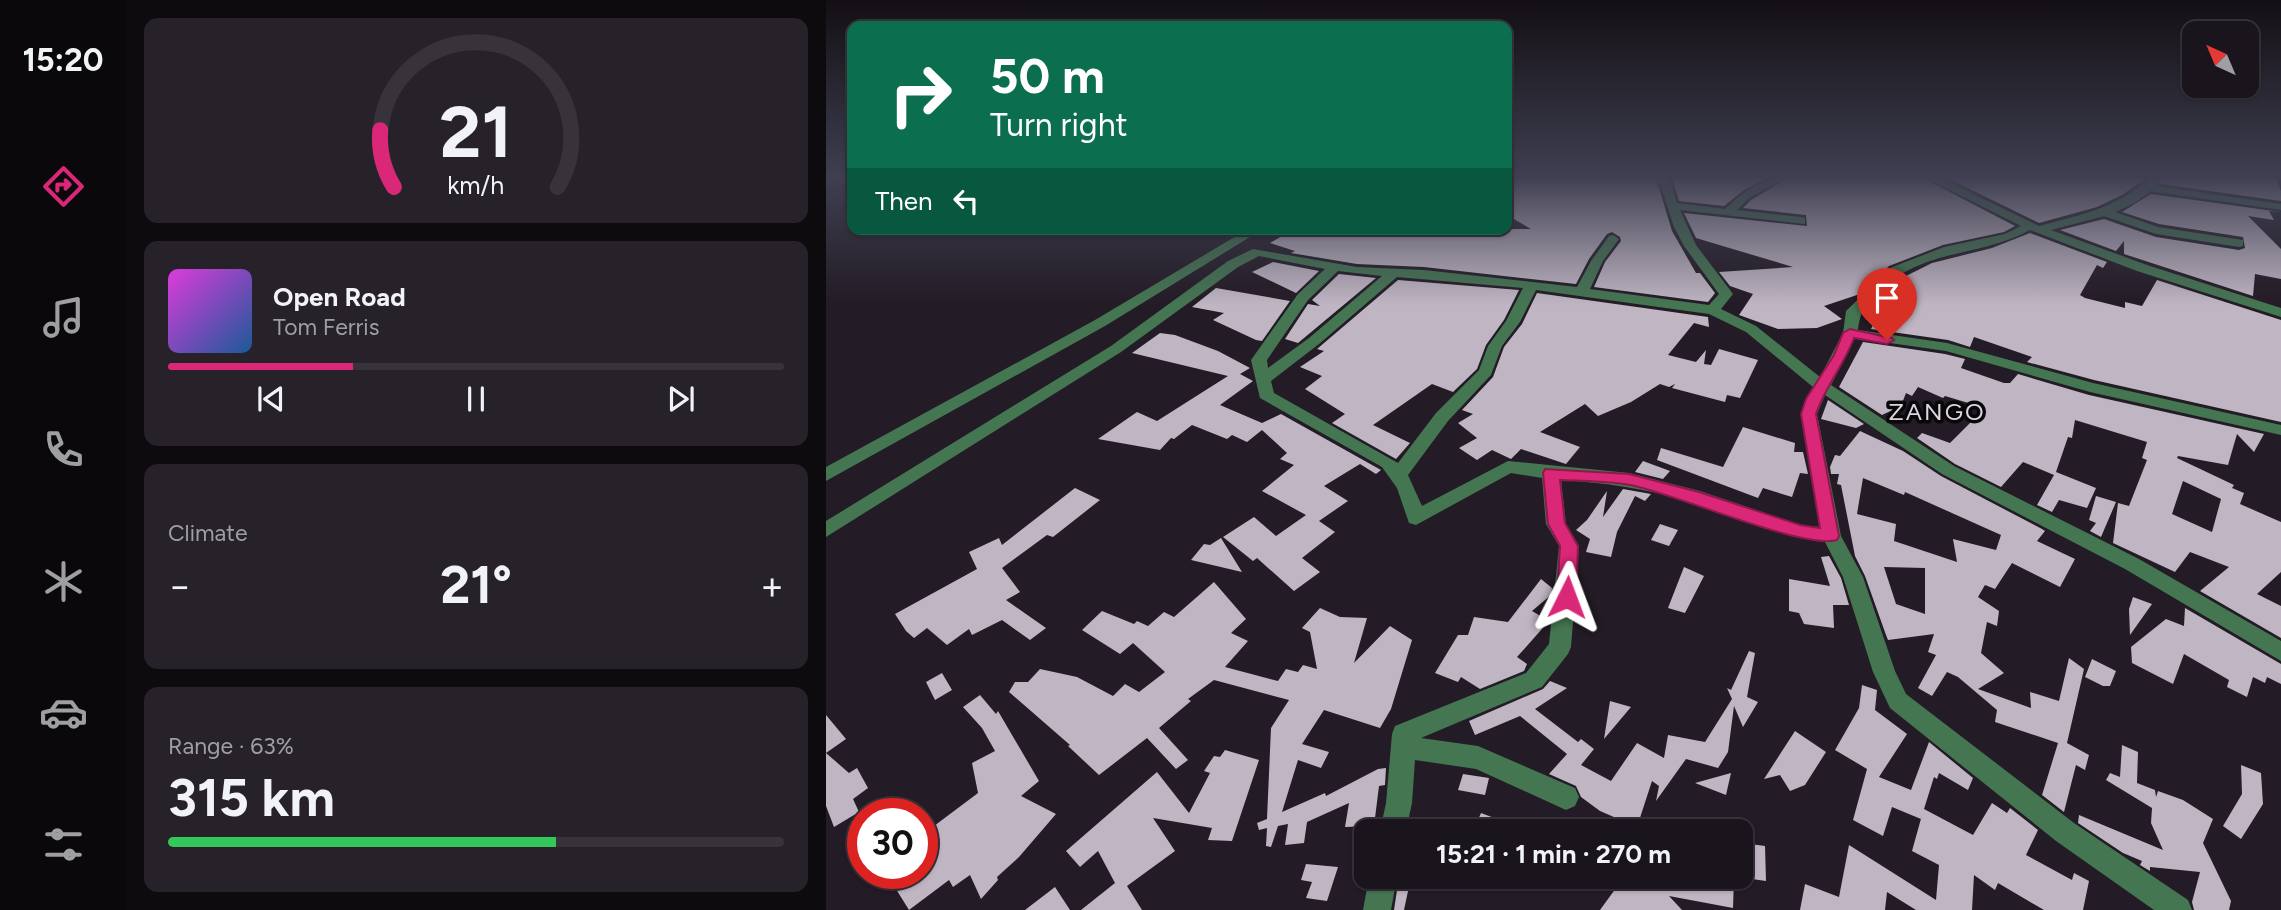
<!DOCTYPE html>
<html lang="en">
<head>
<meta charset="utf-8">
<style>
	:root { --surface:#1a141c; --page:#272129; --text:#f1f3f6; --muted:#9f9ea3; --line:#38333b; --accent:#db2777 }
	body { margin:0; font-family:Figtree,sans-serif; background:var(--page); color:var(--text); height:100vh; display:flex; flex-direction:column; font-size:26px; white-space:nowrap }
	* { box-sizing:border-box; margin:0 }
	p { font-size:23px; color:var(--muted) }
	.icon { flex:none; width:38px; height:38px; fill:none; stroke:currentColor; stroke-width:2; stroke-linecap:round; stroke-linejoin:round }
	.map { position:relative; flex:1; overflow:hidden }
	.sheet { display:flex; flex-direction:column; gap:18px; padding:18px; background:#0e0b0f; width:700px }
	.sheet>* { flex:none }
	.top-card { position:absolute; left:21px; top:21px; width:665px; height:214px; border-radius:14px; box-shadow:0 2px 5px #0004,0 0 0 2px var(--line); background:#0b6e4f; color:#fff; overflow:hidden }
	.needle { width:46px; rotate:316deg }
	.fabs { position:absolute; left:1356px; top:21px; display:grid; gap:14px }
	.fabs a { display:grid; place-items:center; width:77px; height:77px; border-radius:14px; background:var(--surface); box-shadow:0 2px 5px #0004,0 0 0 2px var(--line); font-size:35px }
	.speed { position:absolute; left:21px; top:798px; display:flex; gap:14px; font-size:35px; font-weight:700; text-align:center }
	.speed>* { display:grid; place-content:center; width:91px; height:91px; border-radius:50%; background:var(--surface); box-shadow:0 2px 5px #0004,0 0 0 2px var(--line); line-height:1 }
	.speed .limit { border:10px solid #d22; background:#fff; color:#111 }
	.pin { position:absolute; display:grid; place-items:center; width:60px; height:60px; color:#fff; margin:-72px -30px; border-radius:50% 50% 50% 0; rotate:-45deg; box-shadow:0 0 7px #0007 }
	.pin .icon { rotate:45deg }
	.me { position:absolute; width:77px; margin:-38px; rotate:3deg; stroke-linejoin:round; filter:drop-shadow(0 0 5px #0008) }
	.turn { display:flex; align-items:center; gap:24px; height:147px; padding:0 28px; font-size:32px }
	.turn .icon { width:91px; height:91px; stroke-width:2.5 }
	.turn b { display:block; font-size:49px; line-height:60px }
	.then { display:flex; align-items:center; height:66px; padding:0 28px; background:#0003; gap:14px; font-size:26px }
	.big { font-size:52px; font-weight:700; line-height:1.1 }
	.sheet .tile { flex:1; display:flex; flex-direction:column; justify-content:center; gap:10px; min-width:0; padding:0 24px; border-radius:14px; background:var(--page) }
	.sheet .dial { align-items:center; gap:0 }
	.dial svg { height:182px; overflow:visible; fill:none; stroke:var(--line); stroke-width:7; stroke-linecap:round; text-anchor:middle }
	.dial text { fill:var(--text); stroke:none }
	.song { display:flex; align-items:center; gap:21px }
	.cover { width:84px; height:84px; border-radius:10px; background:linear-gradient(135deg,hsl(300 70% 55%),hsl(210 70% 35%)) }
	.played { height:7px; border-radius:4px; background:linear-gradient(90deg,var(--accent) 30%,var(--line) 30%) }
	.keys { display:flex; justify-content:space-around; direction:ltr }
	.heat { display:flex; justify-content:space-between; align-items:center; font-size:38px; direction:ltr }
	.charge { height:10px; border-radius:5px; background:linear-gradient(90deg,#34c759 63%,var(--line) 0) }
	.trip { position:absolute; left:528px; top:819px; width:399px; height:70px; border-radius:14px; background:var(--surface); box-shadow:0 2px 5px #0004,0 0 0 2px var(--line); font-weight:700; line-height:70px; text-align:center }
	main { display:flex; flex:1; min-height:0 }
	.tabs { display:flex; flex-direction:column; width:126px; justify-content:space-around; align-items:center; background:#0a080b; color:var(--muted) }
	.tabs .icon { width:49px; height:49px }
	.tabs .active { color:var(--accent) }
	.tabs b { font-size:32px; color:var(--text) }
	.map>svg:first-child { display:block }
	.building { fill:#c0b6c3; fill-rule:evenodd }
	.lines { fill:none; stroke-linecap:round; stroke-linejoin:round }
	.minor { fill:#457652; fill-rule:evenodd }
	.route { fill:#db2777; stroke:#8e194d; stroke-width:2 }
	.labels { text-anchor:middle; dominant-baseline:central; stroke-width:7; stroke-linejoin:round; paint-order:stroke }
	.quarter-label { font-size:24px; letter-spacing:2px; fill:#dcd7de; stroke:#0a070b }
</style>
</head>
<body>
<main>
<nav class="tabs">
<b>15:20</b>
<svg class="icon active" aria-label="directions" viewBox="0 0 24 24"><path d="M12 3l9 9-9 9-9-9zM9 14v-3h6M13 9l2 2-2 2"/></svg>
<svg class="icon" aria-label="music" viewBox="0 0 24 24"><path d="M9 18V5l10-2v13"/><circle cx="6" cy="18" r="3"/><circle cx="16" cy="16" r="3"/></svg>
<svg class="icon" aria-label="phone" viewBox="0 0 24 24"><path d="M5 4h4l2 5-3 2q2 4 5 5l2-3 5 2v4C11 20 4 13 5 4z"/></svg>
<svg class="icon" aria-label="climate" viewBox="0 0 24 24"><path d="M12 3v18M4 7l16 10M4 17L20 7"/></svg>
<svg class="icon" aria-label="car" viewBox="0 0 24 24"><path d="M5 17H2v-5l4-1 3-4h7l3 4 3 1v5h-3M9 17h6M6 11h13"/><circle cx="7" cy="17" r="2"/><circle cx="17" cy="17" r="2"/></svg>
<svg class="icon" aria-label="filters" viewBox="0 0 24 24"><path d="M4 7h16M4 17h16"/><circle cx="9" cy="7" r="2"/><circle cx="15" cy="17" r="2"/></svg>
</nav>
<section class="sheet">
<div class="tile dial"><svg viewBox="0 0 100 80">
<path d="M14 69A42 42 0 1 1 86 69"/>
<path d="M14 69A42 42 0 0 1 8 44" stroke="#db2777"/>
<text x="50" y="56" font-size="32" font-weight="700">21</text>
<text x="50" y="72" font-size="11">km/h</text>
</svg></div>
<div class="tile">
<div class="song"><i class="cover"></i><div><b>Open Road</b><p>Tom Ferris</p></div></div>
<div class="played"></div>
<div class="keys"><svg class="icon" aria-label="previous" viewBox="0 0 24 24"><path d="M18 5L8 12l10 7zM5 5v14"/></svg><svg class="icon" aria-label="pause" viewBox="0 0 24 24"><path d="M8 5v14M16 5v14"/></svg><svg class="icon" aria-label="next" viewBox="0 0 24 24"><path d="M6 5l10 7-10 7zM19 5v14"/></svg></div>
</div>
<div class="tile"><p>Climate</p>
<div class="heat"><a>−</a><b class="big">21°</b><a>+</a></div>
</div>
<div class="tile"><p>Range · 63%</p><b class="big">315 km</b><div class="charge"></div></div>
</section>
<div class="map">
<svg width="1455" height="910" viewBox="0 0 1455 910">
	<rect width="100%" height="100%" fill="#231b25"/>
	<path class="building" d="M681,178h149l16,53 24,42h4l15,20 -3,4 -4,5 -114,-15 11,-25 16,-21 -1,-4 -8,-5 -5,2 -18,25 -13,25 -152,-17 -67,-3 -66,-11 4,-2 -25,-8 24,-14 31,1 23,7 12,-8h171l-24,-14z
		M846,178h95l-23,12 -20,16 -45,-5z
		M962,178h135l92,48 -11,6 -61,13 -54,21 -29,28 -36,12 18,13 -25,9 -39,1 -39,-14 14,-21 -23,-8 -11,-14 74,-5 -97,-29 -12,-25 123,13 -1,-11 -63,-7 8,-8z
		M1121,178h199l-24,17 -25,12 -58,16z
		M1333,178h117l5,13v10l-121,-17z
		M1325,194l130,18 -12,-1 5,9 -26,-4 33,33v30l-26,-5 -2,22 -129,-42v-13l-8,10 -56,-21 44,-11 52,18 83,13 6,-2 -2,-11 -84,-13 -37,-12z
		M1204,233l77,29 -4,6 -6,-3 -17,30 5,3 40,10v-6l17,4 15,-26 124,40v102l-187,-42 -67,-18 5,-5 -58,-20 -4,10 -22,-7 -77,-11 9,-17 10,-8 -14,-5 20,-18 36,-18 60,-15z
		M447,262l46,9 -23,22 -44,-21z
		M513,274l37,4 -78,65 -13,-4 23,-35 12,2 -8,-6z
		M572,280l121,10 -15,30 -18,25 -9,24 -24,23 -21,-8 -59,41 37,18 -14,16 -64,-36 13,-9 -40,-25 17,-13 -22,-9 24,-16 -7,-2z
		M390,288l74,13 -28,40 -6,-1 -43,-20 11,-7 -32,-6z
		M711,293l171,24 1,10 -15,-4 -26,32 28,7 10,-12 -2,14 7,1 8,-16 39,11 -18,38 -13,-3 -2,7 -53,-14 3,-4 -6,3 -9,-3 -29,18 -33,14 -13,-12 -45,28 40,15 -14,17 -45,-15 -10,10 -19,-9 -15,10 -18,-12 18,-10 -19,-15 15,-9 -11,-4 31,-33 11,-30 18,-23z
		M334,333l15,2 43,16 32,17 -10,6 13,7 -33,24 42,18 19,-9 100,56 -5,4 -16,-10 -36,22 24,15 -29,20 16,11 -33,26 18,14 -26,19 -37,-33 -4,3 -30,-24 31,-20 22,19 30,-21 -44,-24 32,-26 -14,-6 7,-6 -25,-23 -15,12 -15,-7 -5,4 -35,-14 -18,14 -3,-1 -11,12 -62,-11 39,-27 20,9 71,-45 -96,-23z
		M1037,342l82,12 20,5 -4,9 43,15h6l8,-9 71,21 175,39 -10,18 -17,-18 -9,31 -50,-9 -1,2 57,27 -2,3 12,5 -4,11 41,18v50l-24,22 24,12v32l-81,-47 29,-24 -39,-15 -15,20 -62,-29 5,-40 11,3 18,-46 -5,-2 5,-16 -72,-22 -3,18 -4,-1 -12,35 40,16 -9,20 -28,-8 -7,12 -15,-7 17,-30 -31,-13 -22,25 -46,-23 -38,-26 5,-5 28,10 35,-35 -40,-12 -2,2 -25,-11 -6,9 -6,-3 -5,13 -19,9 -43,-28zM1357,481l38,18 -9,33 -40,-18z
		M1002,400l36,24 -8,4 -35,-9z
		M917,427l52,16 -1,9h9l5,22 -8,-1 -8,24 -29,-9 -5,10 -101,-38 4,-12 62,19z
		M1034,431l43,20 38,25 101,53 3,2 -8,10 38,18 -15,28 -48,-24 -17,26 -10,-4 -7,12 21,14 -2,15 -10,-4 -6,31 23,20 -26,16 53,19 -1,-16 29,9 10,-43 15,11 -17,74 22,12 -4,15 -9,-5 -12,47 -22,-17 16,-52 -63,-21 2,-12 -39,-33 -11,-5 -15,24 -14,-8 18,-33 -8,-3 6,-18 -46,6 -2,-5 -21,-59 -10,-20 -14,-71 -4,-1 2,-10h-8l-1,-7 5,-12 5,1zM1037,478l41,17 1,-3 96,43 -5,15 -43,-11 4,23 -63,-21 2,-17 -39,-10zM1058,567l41,1v46l-29,-10z
		M817,461l27,10 -7,8 -28,-7z
		M249,488l25,12 -47,37 -6,-2 -45,33 18,24 -14,8 40,28 -16,12 -28,-20 -30,15 -3,-6 -22,16 -20,-17 -13,10 -8,-7 -11,-17 82,-45 -8,-17 30,-14 3,7z
		M797,489l28,5 -6,7 -10,-5 -18,36 -6,25 -25,-5 4,-13 -14,-9 11,-10 20,-29 -4,26z
		M1270,496l20,6 -15,35 -11,-6 6,-8 -7,-3z
		M834,524l18,6 -9,16 -18,-6z
		M395,538l21,34 -51,-12 13,-16 6,1z
		M1003,556l12,22 8,27h-16l1,23 -30,-4 -5,-11 -10,-2v-32l41,7 -9,-29z
		M858,567l20,9 -19,37 -17,-5z
		M715,579l11,9 -1,7 -19,16 17,10 -32,36 10,7 -3,7 -44,18 -19,-12 -3,5 -23,-9 23,-38h10l6,-18 34,5z
		M388,582l32,37 -15,14 17,8 -23,26 53,14 8,-12 12,3 5,-7 14,4 -7,-37 -8,-4 18,-20 20,9 27,1 -13,45 36,-37 22,14 -21,69 -11,19 -56,-18 -22,34 27,8 -8,16 -23,-8 -16,52 43,-19 1,3 52,-27 8,-1 -1,17 -6,1 -5,40 -29,1 4,-24 -42,19 -3,21 -19,2 3,-21 -10,2 -7,21 -5,-1 1,-18 -8,2 -2,-7 10,-4 4,-91 18,-28 -75,-20 -26,19 3,2 -32,27 29,32 -12,9 -29,-31 -48,37 -31,-29 2,-1 -61,-53 6,-10h13l12,-13 37,8 36,19 12,-12 14,8 26,-20 -32,-29 -13,11 -38,-24 20,-19 32,13 3,-3 11,5 16,-14 10,5z
		M1307,597l19,7 -22,31 -1,-26z
		M1359,608l96,56v20l-14,-7 -2,6 -12,-6 -6,20 -20,-10 2,-7 -45,-26 -11,30 -41,-21 -1,-16 35,-28 18,7z
		M923,651l6,2 -8,44 11,5 -15,25 -9,-21 -6,46 -10,16 -32,-9 -30,42 3,-15 -7,-5 -15,46 -37,-16 -19,-14 -5,-11 -27,-12 18,-20 -47,-38 -45,19 -6,-14 74,-32 7,-8 17,7 -32,21 43,33 3,-3 13,10 -13,16 30,16 26,-38 27,15 4,-23 37,7 27,-43 -5,-11 4,2z
		M1266,659l24,12 -6,15h-7l-18,-9z
		M116,673l10,17 -17,10 -9,-18z
		M1036,685l15,5 -2,20 32,24 -28,43 32,13 18,-48 44,36 -5,12 -29,-17 -2,6 -3,-2 -10,32 49,26 19,-32 15,10 3,-5 28,22 -12,25 46,25 2,-7 15,8 -6,29h-39l-46,-27 -3,7 -21,-15 -2,35h-56l-29,-18 -2,18h-85l5,-26 34,13 10,-52 87,55 3,-35 -27,-14 10,-36 -1,4 -29,-12 -9,29 -30,-16 14,-51 -32,-19 24,-42z
		M154,695l16,19 2,-3 41,70 -18,15 35,18 -37,43 -22,20 1,3 -17,19 -11,-24 -17,12 -4,-7 -40,30 -23,-37h36v-38l56,-42 -6,-30 23,-12 -13,-23 -19,-21z
		M784,701l21,6 -27,32z
		M0,715l20,24 -20,14 23,20 8,-5 11,20 -15,11 6,13 -25,15 -8,-21z
		M969,731l31,21 -21,33 -15,6 -10,-16 -16,4z
		M1296,745l16,7 -1,31 18,7 1,7 2,-6 25,9 30,19 -10,24 28,58 -2,9h-35l-2,-8 8,-30 -50,-5v4l-10,-6 2,-4 -19,-8 -45,-30 1,-8 84,35 -12,-27 1,-15 -46,-28 4,-7 10,4z
		M399,750l34,10 -27,81 -24,-1 4,-12 -59,-10 22,33 -48,35 15,24h-61l34,-27 -17,-32 -18,16 -14,-16 91,-79 32,41 21,-40 -6,-2 10,-15 6,1z
		M1415,765l20,8 2,31 -22,35 -18,-13 19,-32z
		M905,773l-5,22 -31,-12z
		M637,774l26,4 -4,17 -27,-5z
		M655,813l16,6 -5,12h-19z
		M917,843l22,3 1,35 -21,-3z
		M480,864l32,3 -11,34 -21,-3 6,-16 -11,-2z
		M573,877h12l-7,33h-10z
		M798,877h110l-1,31 -64,-12 13,14h-82z
		M229,887l15,23h-45z"/>
	<g class="lines">
		<path class="minor" d="M832,178h11l8,25 48,6c17,-16 37,-31 60,-31l-36,20 -12,12 64,7 4,1v6l-125,-14 16,35 37,49 -12,15 35,17 64,51 23,-44 3,-22 44,-43 54,-21 61,-13 16,-8 -95,-48h14l99,48c48,-13 72,-16 112,-48l8,3 -3,5 125,18v6l-131,-19 -15,12 -20,9 43,15 85,13v6l-4,1 -83,-13 -52,-18 -53,14 96,35 134,43v9l-144,-46 -107,-41c-50,28 -109,17 -153,64 -12,12 -17,18 -19,36l89,13 146,40 188,42v10l-191,-43 -144,-41 -91,-13 -24,47 123,81 185,93 142,82v20l-156,-92 -183,-95 -117,-79 -8,19 24,122 22,41 32,94 11,23 168,129 114,77 4,10h-38l-98,-69 -166,-133 -17,-36 -30,-95 -18,-35c-47,-6 -91,-26 -136,-40 -43,-14 -84,-19 -128,-22l5,44 13,22 -8,101 -3,7 -26,33 -121,51 57,8 97,42 4,9 -4,9 -9,4 -90,-41 -61,-9 -3,43 -6,28h-26l6,-28 6,-69 3,-8 131,-53 23,-29 10,-98 -13,-22 -4,-46 -31,-5 -95,52 -7,-2 -12,-35 -15,-21 -122,-69 -9,-38 47,-66 27,-25 -66,-13 -21,11 -117,85 -295,185v-16l285,-175 117,-85 25,-12 104,18 67,3 153,17 14,-26 18,-25 4,-1 6,4 -16,22 -13,28 119,16 10,-11 -35,-48 -10,-19zM512,271l44,5 -73,62 -41,30 -1,-8 41,-60zM571,277l126,11 -17,33 -18,25 -9,24 -43,43 -38,50 -124,-70 -3,-12 48,-37zM710,290l173,24 37,18 67,55 -12,27 19,113 -20,-2 -100,-34 -71,-18 -121,-12 -86,45 -14,-31 40,-54 43,-46 11,-29 18,-24z
			M422,229h15l-158,97 -279,155v-14l269,-147z
			M543,877h28l-6,33h-28z"/>
	</g>
	<linearGradient id="sky" x2="0" y2="1"><stop stop-color="#130f14"/><stop offset="0.58" stop-color="#3f3f51"/><stop offset="1" stop-color="#3f3f51" stop-opacity="0"/></linearGradient>
	<rect width="1455" height="306" fill="url(#sky)"/>
	<path class="route" d="M1024,329l42,9 2,2 -7,4 -33,-6c-10,27 -29,49 -38,76l23,122 -2,4c-33,10 -163,-47 -207,-55 -23,-4 -47,-4 -70,-5l5,43 13,23 -2,51 -3,5 -6,3 -7,-3 -3,-5 3,-51 -12,-22 -5,-51 2,-4 84,5 70,18 101,33 20,3 -19,-114 5,-15 28,-44 9,-22z"/>
	<g class="labels">
		<g class="quarter-label">
			<text x="1111" y="411">ZANGO</text>
		</g>
	</g>
</svg>
<div class="fabs">
<a><svg class="needle" viewBox="-14 -14 28 28"><path d="M0-13l5 13h-10z" fill="#e53935"/><path d="M0 13l5-13h-10z" fill="#9f9ea3"/></svg></a>
</div>
<div class="speed"><div class="limit">30</div></div>
<div class="pin" style="left:1061px;top:340px;background:#d93025"><svg class="icon" aria-label="arrive" viewBox="0 0 24 24"><path d="M6 21V4h12l-3 4 3 4H6"/></svg></div>
<svg class="me" style="left:741px;top:597px" viewBox="-20 -20 40 40"><path d="M0-17L14 15 0 8-14 15z" fill="#db2777" stroke="#fff" stroke-width="4"/></svg>
<div class="trip">15:21 · 1 min · 270 m</div>
<div class="top-card">
<div class="turn"><svg class="icon" aria-label="right" viewBox="0 0 24 24"><path d="M7 20v-9h11M14 6l5 5-5 5"/></svg><div><b>50 m</b>Turn right</div></div>
<div class="then">Then<svg class="icon" aria-label="left" viewBox="0 0 24 24"><path d="M17 20v-9H6M10 6l-5 5 5 5"/></svg></div>
</div>
</div>
</main>
</body>
</html>
